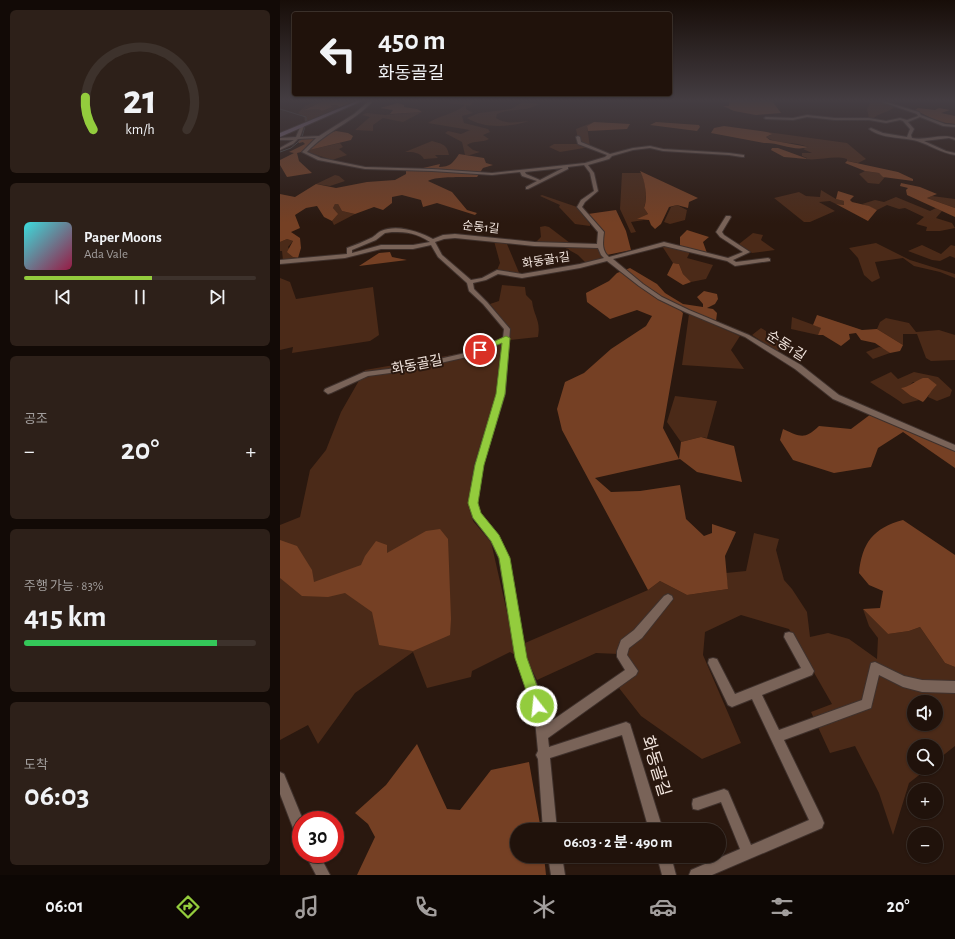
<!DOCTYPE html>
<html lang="ko">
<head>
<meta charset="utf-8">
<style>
	:root { --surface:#20120b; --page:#2d2019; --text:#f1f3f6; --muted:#a29e9d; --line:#3d322c; --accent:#93cc3d }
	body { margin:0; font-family:"Alegreya Sans","Noto Sans KR",sans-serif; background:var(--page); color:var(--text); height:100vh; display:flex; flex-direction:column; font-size:15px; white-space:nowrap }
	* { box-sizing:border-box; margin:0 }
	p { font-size:13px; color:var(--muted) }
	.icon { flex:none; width:22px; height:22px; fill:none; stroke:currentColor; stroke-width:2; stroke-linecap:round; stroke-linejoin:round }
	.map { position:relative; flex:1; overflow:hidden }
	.panel { display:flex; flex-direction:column; gap:10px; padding:10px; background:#120a06; width:280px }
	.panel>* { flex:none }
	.banner { position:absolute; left:12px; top:12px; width:380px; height:84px; border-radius:4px; box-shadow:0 1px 3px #0004,0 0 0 1px var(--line); background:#20120b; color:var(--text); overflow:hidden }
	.buttons { position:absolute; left:627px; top:695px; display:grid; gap:8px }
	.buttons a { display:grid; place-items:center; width:36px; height:36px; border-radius:50%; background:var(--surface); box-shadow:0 1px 3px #0004,0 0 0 1px var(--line); font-size:20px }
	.speed { position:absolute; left:12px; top:811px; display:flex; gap:8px; font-size:20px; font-weight:700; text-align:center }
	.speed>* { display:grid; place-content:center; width:52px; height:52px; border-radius:50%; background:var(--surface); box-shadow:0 1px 3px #0004,0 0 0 1px var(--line); line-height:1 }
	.speed .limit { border:6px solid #d22; background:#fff; color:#111 }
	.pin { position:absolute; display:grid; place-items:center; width:34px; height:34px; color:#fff; margin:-17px; border:2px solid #fff; border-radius:50%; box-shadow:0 1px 4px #0007 }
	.me { position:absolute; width:44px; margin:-22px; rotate:344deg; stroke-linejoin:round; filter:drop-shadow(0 0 3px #0008) }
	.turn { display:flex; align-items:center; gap:14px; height:84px; padding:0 20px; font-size:18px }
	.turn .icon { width:52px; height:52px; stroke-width:2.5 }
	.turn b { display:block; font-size:28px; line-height:34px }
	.big { font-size:30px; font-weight:700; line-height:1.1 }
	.panel .widget { flex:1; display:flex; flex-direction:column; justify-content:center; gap:6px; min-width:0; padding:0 14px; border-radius:6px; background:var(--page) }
	.panel .dial { align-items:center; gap:0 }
	.dial svg { height:104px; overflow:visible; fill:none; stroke:var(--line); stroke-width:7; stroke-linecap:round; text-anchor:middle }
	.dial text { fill:var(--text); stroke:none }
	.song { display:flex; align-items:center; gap:12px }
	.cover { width:48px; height:48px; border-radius:6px; background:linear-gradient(135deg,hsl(180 70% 55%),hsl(340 70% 35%)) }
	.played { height:4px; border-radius:2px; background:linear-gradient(90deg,var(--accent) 55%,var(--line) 55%) }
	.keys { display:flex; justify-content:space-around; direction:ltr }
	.heat { display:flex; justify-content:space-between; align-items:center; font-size:22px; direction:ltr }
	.charge { height:6px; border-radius:3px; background:linear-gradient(90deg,#34c759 83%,var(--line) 0) }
	.trip { position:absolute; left:230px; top:823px; width:216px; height:40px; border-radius:20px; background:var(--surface); box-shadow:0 1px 3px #0004,0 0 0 1px var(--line); font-weight:700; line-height:40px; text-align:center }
	.tabs { display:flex; height:64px; justify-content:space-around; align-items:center; background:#0d0704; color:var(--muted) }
	.tabs .icon { width:28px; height:28px }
	.tabs .current { color:var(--accent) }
	.tabs b { font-size:18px; color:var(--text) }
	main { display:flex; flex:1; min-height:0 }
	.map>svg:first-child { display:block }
	.green { fill:#4b2a18; fill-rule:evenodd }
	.forest { fill:#754024 }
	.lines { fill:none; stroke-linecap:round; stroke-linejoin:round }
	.stream { stroke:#4b4d4c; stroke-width:1 }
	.street-casing { stroke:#3f312c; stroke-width:2 }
	.secondary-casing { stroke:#3f312c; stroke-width:2 }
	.street { fill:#796358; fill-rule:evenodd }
	.secondary { fill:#836f84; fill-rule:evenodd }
	.route { fill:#93cc3d; stroke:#608528 }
	.labels { text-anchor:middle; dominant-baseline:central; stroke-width:4; stroke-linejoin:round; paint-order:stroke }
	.far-street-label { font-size:12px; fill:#f2e5de; stroke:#2a180f }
	.street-label { font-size:14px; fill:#f2e5de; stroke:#2a180f }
	.near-street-label { font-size:17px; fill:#f2e5de; stroke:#2a180f }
</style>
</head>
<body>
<main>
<section class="panel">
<div class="widget dial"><svg viewBox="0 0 100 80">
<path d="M14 69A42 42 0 1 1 86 69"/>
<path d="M14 69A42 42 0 0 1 8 44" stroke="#93cc3d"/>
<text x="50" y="56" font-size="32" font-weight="700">21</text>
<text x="50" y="72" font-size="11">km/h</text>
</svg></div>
<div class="widget">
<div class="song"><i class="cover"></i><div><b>Paper Moons</b><p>Ada Vale</p></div></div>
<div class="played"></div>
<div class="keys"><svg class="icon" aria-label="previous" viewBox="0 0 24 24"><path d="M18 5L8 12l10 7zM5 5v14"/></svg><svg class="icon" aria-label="pause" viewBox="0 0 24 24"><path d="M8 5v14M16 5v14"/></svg><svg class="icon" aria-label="next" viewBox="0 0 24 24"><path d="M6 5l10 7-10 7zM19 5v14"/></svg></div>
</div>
<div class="widget"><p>공조</p>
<div class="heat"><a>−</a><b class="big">20°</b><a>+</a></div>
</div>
<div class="widget"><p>주행 가능 · 83%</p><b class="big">415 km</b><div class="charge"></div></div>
<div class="widget"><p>도착</p><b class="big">06:03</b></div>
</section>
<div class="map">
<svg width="675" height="875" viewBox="0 0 675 875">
	<rect width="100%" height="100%" fill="#2a180f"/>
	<path class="green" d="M37,101h8l-20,8h13l4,2 10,-4 -1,-2h6l3,2 -35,15 -1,-5 -6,-4 7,-7z
		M170,101h24l-4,5 -4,-1v4l7,4 -11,3 2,7 24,6 2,3 -7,3 6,4c-7,4 -15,1 -22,6l6,5 7,2 -10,3h-5l-3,-13 -17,-9 3,-2 13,3 9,-4 -42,-7c12,-8 27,-9 37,-18l-17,-2 4,-1z
		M584,101h15l17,4c-6,8 -16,7 -22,13h-5l-2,-9 3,-6z
		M243,102l16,2c-13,9 -29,3 -42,10l-1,4c10,7 21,4 33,3 -19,6 -45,8 -62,-3l12,-5 32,-4z
		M142,112l-19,10 -20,-4 -10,7v6l-18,-1 15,-13 -8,-2 5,-2 18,2z
		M314,122l-7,4 3,21 -30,5 -11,-5 5,-3h25l-3,-15z
		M487,132l80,11 19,16 -8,4 -11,-2v-2c-14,-4 -27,2 -42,0l2,-1 -5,-2v-3h10l-9,-4 5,-2c-13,-6 -30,-2 -42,-10l5,-2z
		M152,141c10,3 15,3 17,14h-14l3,3 -14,1c-4,-7 -11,-7 -19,-7z
		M60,143l3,4 -4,2 8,6 -15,5 -24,-8 1,-2z
		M585,171l14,2 6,4 -6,7 -11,-1 -9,-9z
		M342,173h19c5,8 6,27 3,35l4,6 -10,5 6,1 -13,2 5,10 -5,1 -11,-24z
		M55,175l4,1 6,5 -15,5 -14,-2z
		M541,190l15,9 8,2v4l-8,-1 -6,-3 -11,1 16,9 -25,11h-6l-30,-24 25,-6 7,4 14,1z
		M262,195l35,12 13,17v2l-15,-2 -16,-17 1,-2 -20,-9z
		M652,196l23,3v9l-28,-10z
		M616,197l34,14 6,-3 6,3 -6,7 16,5 3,5 -15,3h-14l1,-4 -11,-3 8,-7 -19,-9 -6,1 -12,-4 -10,5 -15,-6 13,-4 9,2z
		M55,204h3l4,7 13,3 -21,11 -2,-4 5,-7 -4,-6z
		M397,205l10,5 -2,10 -15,4 -6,-2 7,-15z
		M265,226l4,1 21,16 -34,-1 5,-5 -1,-10z
		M473,233l10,2 -2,5 14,10 -23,3 -13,-9z
		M7,239l6,2 -5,6 5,10 5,1 -1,2h-14l-1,-9h-2v-9z
		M214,241l13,3 13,31 -23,-5 3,-7z
		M596,243l34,17 45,14v4l-15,-6 -26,-6 -11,-8 -28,4 5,16 -8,4 -8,-7 -6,-17 -9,-10z
		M384,245l26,7 -3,6 26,7 -7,14 -15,3 -8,-8 -4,-10 -6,-1 -11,-17z
		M642,245l19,9 10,-9 4,1v12l-5,-2 -10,5 -8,-1 -24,-9z
		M282,246l36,1 6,11 -18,5 -8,-8z
		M0,278l10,4 6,17 77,-12 6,48 -9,6 -78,12 1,-6 -13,3z
		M222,285l23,2 1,8 6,6c2,16 9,19 6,36l-28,3 -2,-13 -18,-23 9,-3z
		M409,314l51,22 -9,14 13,19 -62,-4z
		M512,317l30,11 -4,7 -27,-6z
		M606,318l23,5 7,9 23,-2 16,5v25l-24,1 -5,-3 -9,-24h-14v11l-26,-16 3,-7z
		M481,328l5,3v5c8,3 11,5 18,0l6,6 -1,3 -12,6 -25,-16z
		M222,338l-7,62 -25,104 3,17 18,21 26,114 -7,-4 -38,19 -1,6 -44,11 -14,-36 -58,41 -37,51 -10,-19 -28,15v-215l20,-8 10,-47 16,-20 15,-38 24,-42 104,-18z
		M599,347l6,1 5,5 -17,6 -7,-7z
		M611,372l7,7 16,-7 24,5 14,13 -2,6 -13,5 -9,-4 2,-6 7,-6 -24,-3 -5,5 3,9 8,4 -16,4c-11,-9 -22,-14 -33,-22z
		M395,396l42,5 -10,37 -6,-1 -20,5 -14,-20z
		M474,533l25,6 -3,11 8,30 8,9 15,23 3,25 18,-4 21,6 28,20 1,-21 -9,-12 -6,-17 25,25 21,-3 11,-4 25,36 10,4v79l-19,15v-15h-22v22h14l-19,15 -16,52 -14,-42 -24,-47 -25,7 -19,-41 21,-8 -43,-75 -48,-14 -36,17 -2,23 38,88 -39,16 -61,-43 -22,-28 16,-16 -16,-18 -23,-1 -59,27 -9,-18 -3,-19 123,-53 12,-9 27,14 41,-6 -2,-16 20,-2zM634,702h22v22h-22z"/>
	<path class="forest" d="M44,101h32l-16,6 -3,-2h-6l1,2 -10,4 -4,-2 -14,1z
		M441,101c16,-3 35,3 51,0l9,12 -25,2 -22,-4 -11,-5h6v-4z
		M118,103l6,2v2l13,2 5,3 -32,2 3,-4 -13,-2z
		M638,108l17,2 4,-2 11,2 -9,3 14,3v8l-16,-2 -24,-12z
		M314,122l36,2 -3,5 -39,2 -1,-5z
		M376,122l43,3 1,2 -3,4 -47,-6z
		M444,126l43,6 5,2 -6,3 4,3 38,7c-14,5 -29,-5 -44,-4l-53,-10 3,-5z
		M56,131l12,2 5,3 -2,4 -54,13 2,8 13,12 -25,4 -7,-12v-5l14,-7 -5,-1 16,-8 -2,-2 -4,1 -1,-2 6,-3 8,1z
		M492,148h6l30,11 -24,-2 -13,-7z
		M179,154l25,4 2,5 7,2 -10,3 -6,9c-9,0 -44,-1 -49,4l24,11 15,18 10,3 -2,2 -38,-12 -14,4 -2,-7 -19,-5 -10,2v6l-9,7 -9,-3 -19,7 -13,-3 -4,-7h-3l-2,4 5,6 -6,7 -8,-4 -7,-11 -11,2 -11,7 5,13 -9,4 9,6 1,10 -3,10 -5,-1 -6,-5 6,-11 -6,-2 -7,3v-48l15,3 21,-13 20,4 31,-6 28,-2 11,-6v-5h13l21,-5 -1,3c11,0 14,-4 20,-13z
		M567,161l51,11 15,7v2l-30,-4 -4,-4 -14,-2 -20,-8z
		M360,171l58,27 -9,4 -1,6 -11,-3 -8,2 -8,17 -6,5 -4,-4 -2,-5 -12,-1 11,-5 -4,-6c4,-10 1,-28 -4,-37z
		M621,183l19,4 17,7 -10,4 28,10v9l-48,-22 -1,-5 2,-2 -8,-2z
		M558,191l16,5 -4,4 2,2 17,4 8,4 -9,11 -32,-17 8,1v-4l-8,-2z
		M336,210l10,21 5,19 -24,5 -3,-5v-19l-16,-17z
		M407,230l22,7 -6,5 4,11 -27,-7v-9z
		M110,252l2,5 15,3 -48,6 20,-13z
		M393,263l6,1 4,10 8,8 -8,3 -16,-10z
		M350,268l27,16 8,9 18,11 20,3v-3l-6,-7 7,-6 13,3 1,5 -3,5 -8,4 6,1 4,4 -1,8 -36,-15 -2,2 5,5 -20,115 16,31 2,-17 20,-5 33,9 8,36 -45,-10 -17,-13 -85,19 16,14 29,-1 40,-6 6,34 18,17 8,-3v-9l24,8 -11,24 3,33 -41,6 -27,-14 -12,9 -86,-160 -5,-21 8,-27 19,-9 27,-24 35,-23 6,-10 -15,-6 -27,9 -23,-17 -1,-9 23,-12 8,-8z
		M537,315l45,15 15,-1 26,16 -3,6 -10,2 -15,-10 -14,-3 -5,-7 -7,1 1,5 -9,7 -18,-11h-5l3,-7 -8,-3z
		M643,378h5l9,7c-6,5 -8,11 -14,17l-12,-6 -10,-8c8,-1 14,-7 22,-10z
		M591,414l84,36v18l-52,-36 -25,16 -7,19 -37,6 -41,-13 -13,-20 3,-11c18,8 21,11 36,-3l32,3z
		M623,520l52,35v112l-10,-4 -25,-36 -11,4 -21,3 -25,-25 17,-1 3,-17 -14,-6 -10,-12c3,-30 14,-45 44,-53z
		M160,529l8,10 3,80 -1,16 -37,16 -34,-6 -7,-33 -27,-19 -17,4 -26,-1 -22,-18v-38l17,6 15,24 2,12 47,-17 4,-9 11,-15 11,4v8l39,-22z
		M137,744l30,65 13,1 31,-40 38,-8 12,68h-24v26h27l2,19h-189l18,-38 -7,-13 -13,-11 31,-28z"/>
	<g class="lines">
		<path class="stream" d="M0,109l26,8v6
			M22,137l3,-11
			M0,152l11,-4 11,-9"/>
		<defs>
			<path id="street" d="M89,101h4c-19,21 -47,30 -66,51l14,6 44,9 67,2 60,4 93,-10 20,-6 2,-2 -29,-11 -2,-7 2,-1 2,1 1,5 29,12 23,-6 17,-2 13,3 66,4 15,2v2h-2l-13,-2 -66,-4 -13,-3 -17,2 -21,6 -3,3 -21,6 6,8 4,18 -13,11 -3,5 22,25c-1,9 -3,18 5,25l55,-15 64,16 15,-6 -23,-15 -4,-5 10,-16h4l1,1 -9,15 2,3 26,17 -17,8 3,2 32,-4 2,1v2l-35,5 -8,-5 -63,-15 -51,13 30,25 19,13 27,13 60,25 52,30 38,30 116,50v6l-122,-52 -38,-30 -50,-32 -60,-25 -27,-13 -19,-13 -32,-25 -27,7 -58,10 -24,-4 -12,6 -13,3 1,6 13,13 23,27 -5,65 -22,71 -6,38 3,10 18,22 11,23 17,100 14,34 7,32 78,-54 -8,-13v-6l4,-11 13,-10 30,-34 4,-2 4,2 1,3 -31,39 -13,10 -2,7 11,16 -2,4 -88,63 1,9 77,-25 4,2 33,106h-14l-27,-95 -72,23 7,72h-14l-5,-71 -2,-4 2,-4 -3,-31 -7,-28 -12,-34 -17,-100 -8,-17 -18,-23 -4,-15 6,-38 22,-71 5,-51 -35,14 -62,14 -37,5 -37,17 -3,1 -4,-3 1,-2 39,-17 41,-5 60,-14 38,-15 1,-9 -21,-25 -14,-13 -2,-8 -29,-26 -7,-12 -18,4h-32l-36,9 -65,6v-4l67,-6v-6c8,-3 16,-6 24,-10 3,-1 6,-5 10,-7 15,-7 38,0 52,8l10,-4 12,-1 79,8 63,2 1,-12 -21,-25 4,-7 13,-9 -4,-18 -6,-8 -16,2v2l-40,20h-2v-2l11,-6 -15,-5 -2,-4 -28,3 -60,-4 -67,-2 -47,-9 -16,-8 14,-14 -18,1 -5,5 -13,6v-2l14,-8h-14v-2l16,-1 5,-12 3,1 -4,11 19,-1 35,-22zM283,168l-23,12 -14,-6 -1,-2zM112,232c16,0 24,1 38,10l-17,3h-32l-29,8v-3l24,-10 9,-7zM175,238l79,8 64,2 3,7 3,3 -24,6 -58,10 -25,-4 -15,8 -11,2 -29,-25 -7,-13 9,-3z
				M599,101h4l36,11 2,3 24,9 10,1v2l-12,-1 -23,-9 -12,5 6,7 -3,6 1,3c14,3 29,-5 43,0v2l-6,-2 -25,3 22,10 9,2v2c-14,-2 -25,-10 -38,-14 -15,-4 -35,-2 -48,-12l2,-1 12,5 24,4 3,-8 -7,-8 -3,-1 -14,3 -17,-3h-34l-28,-3 -14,3 -27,-1 -2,-1 2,-1 27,1 14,-3 28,3h34l17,3 14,-3 7,2 11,-4 -1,-2z
				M509,632l4,1 21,38 -2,4 -50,20 17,35 83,-30 8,-33 1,-4 4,-1 29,14 18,4 33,1v12l-33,-1 -19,-5 -24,-12 -8,33 -87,32 38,78 2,5 -2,5 -110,47h-23l2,-5 49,-21 -19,-47 -23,8 -5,-1 -1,-5 1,-5 31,-10 4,2 23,54 58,-25 -57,-121 -20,8 -4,-2 -20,-42 1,-4 4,-1 4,1 18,35 66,-26 -17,-31 1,-4z
				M0,772l4,2 19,46h-2v18l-5,-2 -16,-42z
				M25,854h14l11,21h-14z
				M268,856h14l3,19h-14z
				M377,856h14l5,19h-14z"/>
			<path id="secondary" d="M77,101h5l-82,36v-4z"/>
		</defs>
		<use href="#street" class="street-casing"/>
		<use href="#secondary" class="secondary-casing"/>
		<use href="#street" class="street"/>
		<use href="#secondary" class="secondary"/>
	</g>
	<linearGradient id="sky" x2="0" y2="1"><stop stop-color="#170d08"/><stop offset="0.45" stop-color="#443d42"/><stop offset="1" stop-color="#443d42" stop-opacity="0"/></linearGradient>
	<rect width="675" height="223" fill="url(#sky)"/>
	<path class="route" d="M226,336l4,2 -5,56 -21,71 -6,38 3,10 18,22 11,23 17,100 17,48 -2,5 -5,2 -4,-2 -18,-53 -16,-100 -8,-17 -18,-23 -5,-15 7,-38 21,-71 6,-51 -22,9 -4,-2z"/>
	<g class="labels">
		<g class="far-street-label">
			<text transform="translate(201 227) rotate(6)">순동1길</text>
			<text transform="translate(266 260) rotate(-9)">화동골1길</text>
		</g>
		<g class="street-label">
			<text transform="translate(506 346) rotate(33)">순동1길</text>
			<text transform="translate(137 365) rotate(-11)">화동골길</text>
		</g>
		<g class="near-street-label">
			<text transform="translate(376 766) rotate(73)">화동골길</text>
		</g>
	</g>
</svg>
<div class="buttons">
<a><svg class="icon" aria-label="sound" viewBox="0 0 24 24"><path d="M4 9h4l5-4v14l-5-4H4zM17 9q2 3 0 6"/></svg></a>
<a><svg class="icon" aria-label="search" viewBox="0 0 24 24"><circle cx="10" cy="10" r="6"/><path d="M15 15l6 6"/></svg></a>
<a>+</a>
<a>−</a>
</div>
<div class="speed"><div class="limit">30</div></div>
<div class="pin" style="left:200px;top:350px;background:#d93025"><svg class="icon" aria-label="arrive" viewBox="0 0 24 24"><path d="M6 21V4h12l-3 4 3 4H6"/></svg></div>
<svg class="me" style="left:257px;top:706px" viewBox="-20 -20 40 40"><circle r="17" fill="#93cc3d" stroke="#fff" stroke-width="3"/><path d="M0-11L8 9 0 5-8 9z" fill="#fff"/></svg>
<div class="trip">06:03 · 2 분 · 490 m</div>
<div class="banner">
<div class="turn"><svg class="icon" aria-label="left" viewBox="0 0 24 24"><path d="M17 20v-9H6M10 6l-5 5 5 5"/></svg><div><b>450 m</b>화동골길</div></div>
</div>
</div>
</main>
<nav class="tabs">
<b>06:01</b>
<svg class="icon current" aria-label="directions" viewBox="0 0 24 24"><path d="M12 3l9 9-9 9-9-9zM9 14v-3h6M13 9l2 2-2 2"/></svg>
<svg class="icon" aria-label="music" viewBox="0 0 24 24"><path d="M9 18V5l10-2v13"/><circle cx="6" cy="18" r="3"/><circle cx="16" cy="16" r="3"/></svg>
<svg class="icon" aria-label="phone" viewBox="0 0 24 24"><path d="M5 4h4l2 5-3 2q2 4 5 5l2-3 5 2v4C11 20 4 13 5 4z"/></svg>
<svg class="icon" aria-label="climate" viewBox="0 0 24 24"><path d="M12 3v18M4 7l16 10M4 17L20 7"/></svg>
<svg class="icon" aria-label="car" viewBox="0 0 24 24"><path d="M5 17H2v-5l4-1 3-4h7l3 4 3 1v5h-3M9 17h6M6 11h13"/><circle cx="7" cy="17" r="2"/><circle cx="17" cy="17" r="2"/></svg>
<svg class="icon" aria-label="filters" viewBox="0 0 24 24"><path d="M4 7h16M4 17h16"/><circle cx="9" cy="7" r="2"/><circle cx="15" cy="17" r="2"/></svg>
<b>20°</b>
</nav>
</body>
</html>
